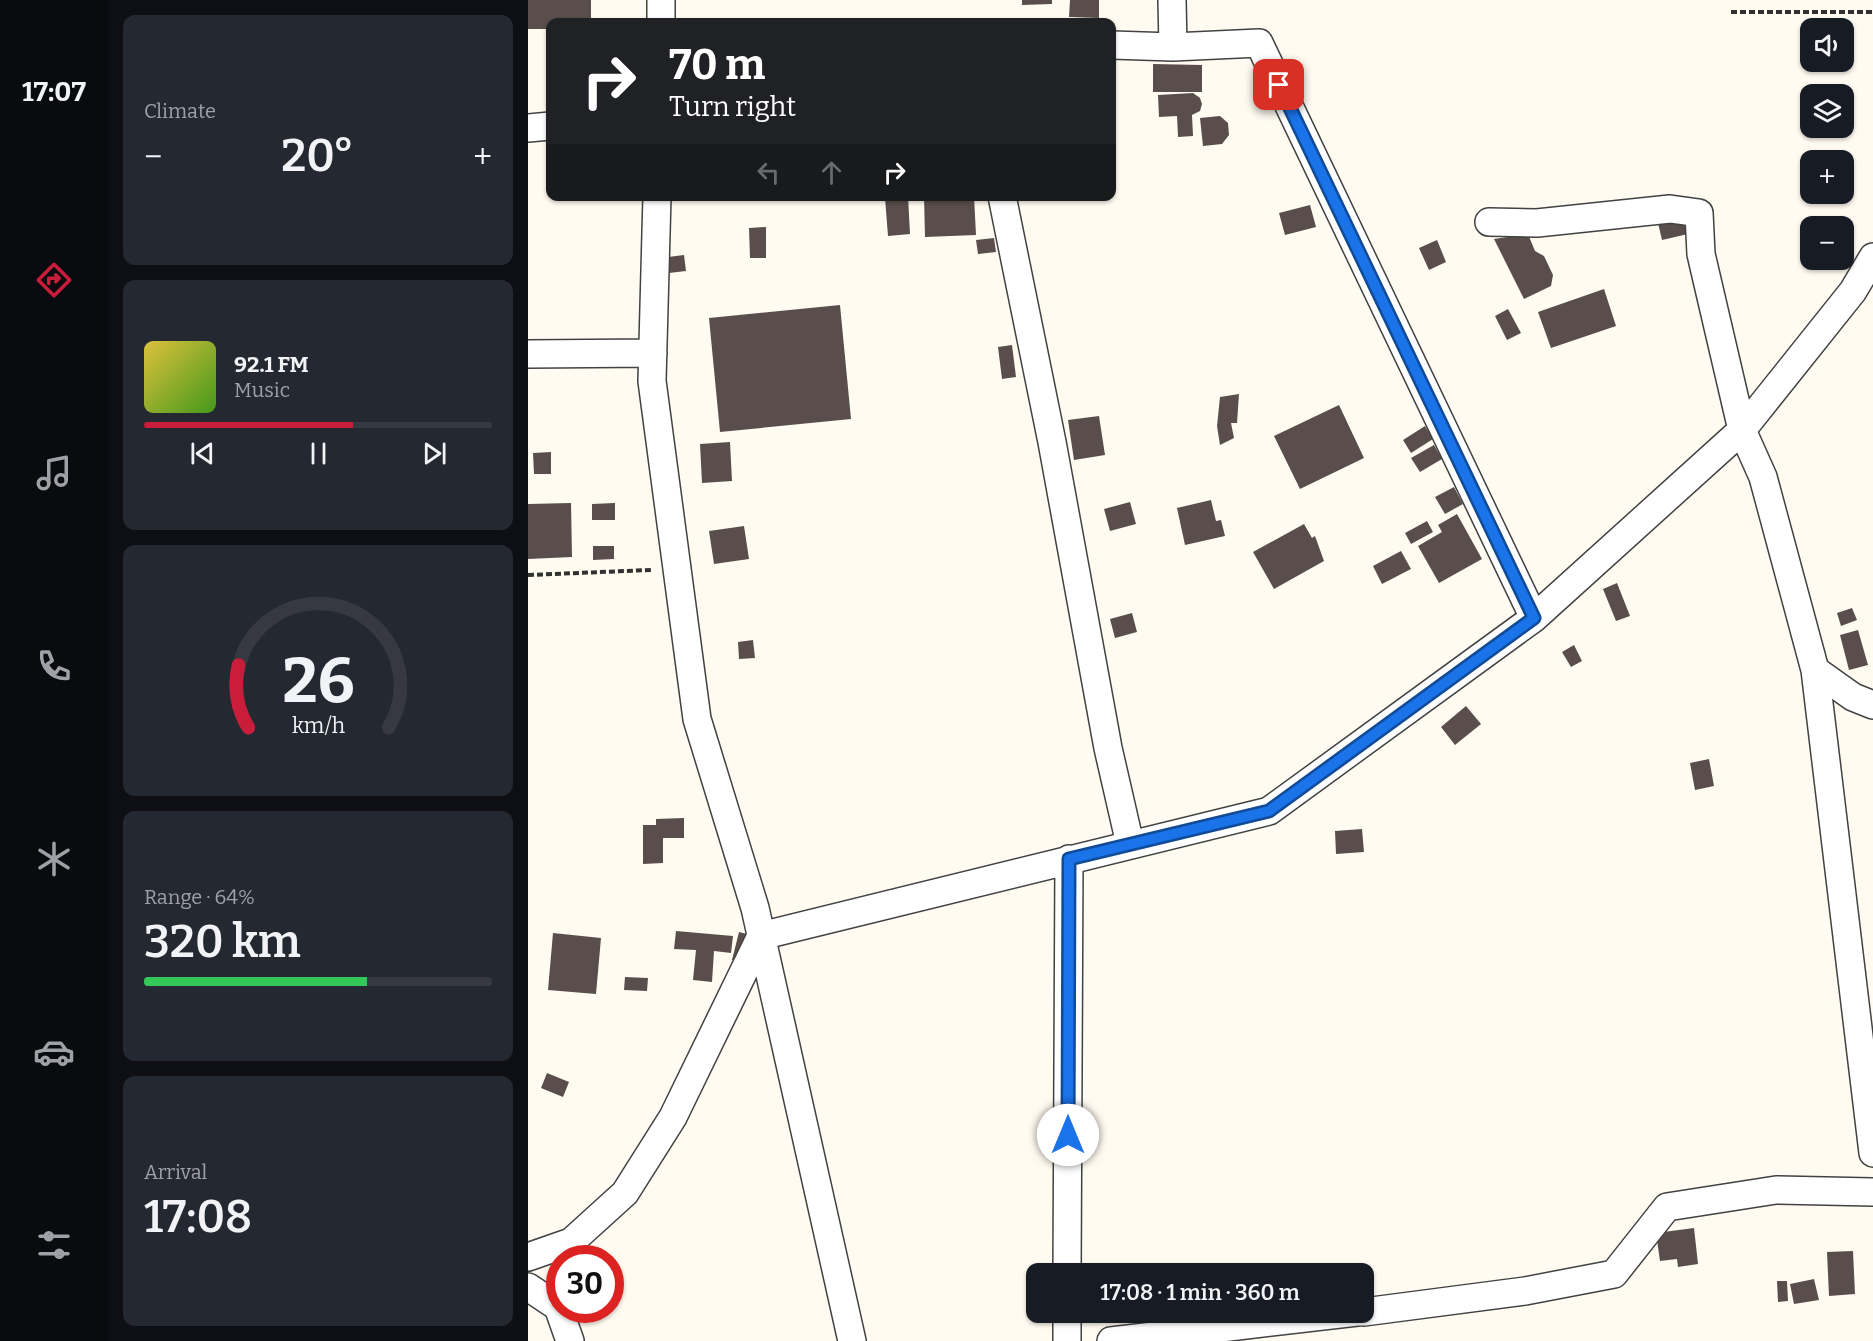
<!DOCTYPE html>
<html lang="en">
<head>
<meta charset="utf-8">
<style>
	:root { --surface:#171b24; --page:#242831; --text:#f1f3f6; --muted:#9ea1a6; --line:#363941; --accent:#c91d3b }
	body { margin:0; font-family:Bitter,serif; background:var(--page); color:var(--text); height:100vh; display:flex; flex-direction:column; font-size:22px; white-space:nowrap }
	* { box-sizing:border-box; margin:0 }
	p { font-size:20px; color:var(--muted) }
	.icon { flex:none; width:33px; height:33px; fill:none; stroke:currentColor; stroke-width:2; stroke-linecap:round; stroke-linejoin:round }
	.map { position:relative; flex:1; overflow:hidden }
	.panel { display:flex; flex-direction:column; gap:15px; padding:15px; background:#0d0f14; width:420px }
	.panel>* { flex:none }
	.banner { position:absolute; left:18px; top:18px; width:570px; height:183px; border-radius:12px; box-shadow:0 2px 4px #0004; background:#202124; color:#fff; overflow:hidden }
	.fabs { position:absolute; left:1272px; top:18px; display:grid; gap:12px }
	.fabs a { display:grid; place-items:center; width:54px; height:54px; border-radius:12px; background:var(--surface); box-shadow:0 2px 4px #0004; font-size:30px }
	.speed { position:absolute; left:18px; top:1245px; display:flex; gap:12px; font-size:30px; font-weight:700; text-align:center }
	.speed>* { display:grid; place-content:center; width:78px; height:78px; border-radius:50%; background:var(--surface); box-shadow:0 2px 4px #0004; line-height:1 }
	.speed .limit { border:9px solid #d22; background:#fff; color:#111 }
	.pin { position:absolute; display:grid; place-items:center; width:51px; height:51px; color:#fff; margin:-26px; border-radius:12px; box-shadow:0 3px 9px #0006 }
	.me { position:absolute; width:66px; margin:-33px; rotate:0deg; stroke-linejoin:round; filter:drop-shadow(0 0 4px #0008) }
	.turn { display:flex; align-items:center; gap:21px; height:126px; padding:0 24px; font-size:27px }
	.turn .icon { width:78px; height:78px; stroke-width:2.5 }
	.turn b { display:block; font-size:42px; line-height:51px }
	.lanes { display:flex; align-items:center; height:57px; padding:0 24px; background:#0003; justify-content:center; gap:30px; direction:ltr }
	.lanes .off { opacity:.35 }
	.big { font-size:45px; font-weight:600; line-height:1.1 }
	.panel .widget { flex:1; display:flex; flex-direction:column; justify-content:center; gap:9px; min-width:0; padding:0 21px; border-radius:12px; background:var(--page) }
	.panel .dial { align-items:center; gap:0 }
	.dial svg { height:156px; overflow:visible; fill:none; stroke:var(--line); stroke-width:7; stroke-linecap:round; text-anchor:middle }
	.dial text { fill:var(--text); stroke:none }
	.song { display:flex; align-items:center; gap:18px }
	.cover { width:72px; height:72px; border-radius:9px; background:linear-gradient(135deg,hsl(50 70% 55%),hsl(100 70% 35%)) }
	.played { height:6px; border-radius:3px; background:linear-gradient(90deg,var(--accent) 60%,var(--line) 60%) }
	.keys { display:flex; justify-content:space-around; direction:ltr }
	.heat { display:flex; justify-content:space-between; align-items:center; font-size:33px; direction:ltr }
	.charge { height:9px; border-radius:4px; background:linear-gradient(90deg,#34c759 64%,var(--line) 0) }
	.trip { position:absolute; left:498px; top:1263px; width:348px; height:60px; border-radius:12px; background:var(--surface); box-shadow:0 2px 4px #0004; font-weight:600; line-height:60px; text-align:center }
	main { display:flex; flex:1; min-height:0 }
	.menu { display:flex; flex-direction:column; width:108px; justify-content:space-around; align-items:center; background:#090b0e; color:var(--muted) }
	.menu .icon { width:42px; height:42px }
	.menu .current { color:var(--accent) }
	.menu b { font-size:27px; color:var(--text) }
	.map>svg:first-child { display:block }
	.building { fill:#594e4b }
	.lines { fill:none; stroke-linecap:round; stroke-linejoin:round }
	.minor-casing { stroke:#424242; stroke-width:30 }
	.path { stroke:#313131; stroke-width:4; stroke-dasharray:6 3; stroke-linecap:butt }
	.minor { stroke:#fff; stroke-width:27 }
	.route-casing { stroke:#114b97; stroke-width:15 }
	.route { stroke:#1a73e8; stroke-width:10 }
</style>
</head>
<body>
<main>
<nav class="menu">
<b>17:07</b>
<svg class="icon current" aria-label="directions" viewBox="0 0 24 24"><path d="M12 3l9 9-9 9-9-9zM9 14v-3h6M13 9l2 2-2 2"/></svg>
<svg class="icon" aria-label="music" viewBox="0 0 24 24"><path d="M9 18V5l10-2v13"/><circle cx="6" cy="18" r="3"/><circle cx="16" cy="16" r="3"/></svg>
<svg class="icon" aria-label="phone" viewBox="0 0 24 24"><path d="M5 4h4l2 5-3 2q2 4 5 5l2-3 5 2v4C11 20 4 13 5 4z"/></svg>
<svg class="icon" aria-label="climate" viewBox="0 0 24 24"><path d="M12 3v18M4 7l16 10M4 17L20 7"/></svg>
<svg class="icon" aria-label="car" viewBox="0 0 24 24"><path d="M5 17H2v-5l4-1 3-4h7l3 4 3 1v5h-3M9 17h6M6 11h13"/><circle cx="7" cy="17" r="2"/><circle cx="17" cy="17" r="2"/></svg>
<svg class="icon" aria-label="filters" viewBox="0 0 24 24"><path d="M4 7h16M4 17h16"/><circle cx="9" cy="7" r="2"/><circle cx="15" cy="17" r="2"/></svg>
</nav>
<section class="panel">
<div class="widget"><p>Climate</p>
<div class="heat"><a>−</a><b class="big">20°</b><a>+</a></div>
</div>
<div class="widget">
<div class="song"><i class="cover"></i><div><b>92.1 FM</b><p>Music</p></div></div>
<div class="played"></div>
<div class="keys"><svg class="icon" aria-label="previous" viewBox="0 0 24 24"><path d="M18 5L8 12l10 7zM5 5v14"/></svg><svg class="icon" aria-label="pause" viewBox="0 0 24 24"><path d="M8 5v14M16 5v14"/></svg><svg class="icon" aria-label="next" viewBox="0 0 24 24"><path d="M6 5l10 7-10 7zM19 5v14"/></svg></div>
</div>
<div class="widget dial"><svg viewBox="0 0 100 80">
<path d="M14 69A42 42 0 1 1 86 69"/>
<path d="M14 69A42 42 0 0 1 9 37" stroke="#c91d3b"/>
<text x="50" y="56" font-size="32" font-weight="700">26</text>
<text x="50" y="72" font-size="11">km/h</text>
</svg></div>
<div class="widget"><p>Range · 64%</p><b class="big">320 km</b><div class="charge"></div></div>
<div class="widget"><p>Arrival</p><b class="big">17:08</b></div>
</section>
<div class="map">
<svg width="1345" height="1341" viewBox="0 0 1345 1341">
	<rect width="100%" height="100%" fill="#fffbf1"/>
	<path class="building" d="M0,0h63v22h-41v7h-22z
		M494,0h30v4l-30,1z
		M542,0h29v18l-30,-1z
		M625,64l49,1v27h-49z
		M665,93l7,5 2,6 -2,7 -8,4 1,21 -15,1 -1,-21 -18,1 -1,-22z
		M692,116l8,7 1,12 -7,9 -19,2 -3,-28z
		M380,196l2,38 -22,2 -3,-38z
		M396,196h50l2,39 -51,2z
		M782,205l6,22 -31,8 -6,-22z
		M1147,219l12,9 1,6 -26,6 -4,-17z
		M238,227v31h-16l-1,-30z
		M1000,234l7,17 9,5 9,19 -2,11 -27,13 -30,-60z
		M466,238l2,14 -18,2 -2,-14z
		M909,240l9,22 -17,8 -10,-22z
		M156,255l2,16 -17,2 -1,-16z
		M1076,289l12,37 -65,22 -13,-36z
		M312,305l11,114 -131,13 -11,-114z
		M980,309l13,24 -14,7 -12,-24z
		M484,345l4,32 -14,2 -4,-32z
		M711,394l-2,29h-6l3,15 -14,7 -3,-19 3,-29z
		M811,405l25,53 -64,31 -26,-53z
		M571,416l6,39 -31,5 -6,-40z
		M897,426l8,13 -22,14 -8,-13z
		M202,442l2,39 -30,2 -2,-39z
		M906,445l8,14 -22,13 -9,-14z
		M23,452v22h-17l-1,-21z
		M926,487l9,17 -18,10 -10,-17z
		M683,500l5,21 5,-1 4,16 -40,9 -8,-37z
		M602,502l6,22 -26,7 -6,-22z
		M43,503l1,54 -44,2v-55z
		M87,503v17h-23v-16z
		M929,514l25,45 -43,24 -21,-37 24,-14 -4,-7z
		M899,521l6,11 -22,12 -6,-11z
		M776,524l8,14 3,-2 9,25 -50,28 -21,-37z
		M216,526l5,33 -35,5 -5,-33z
		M65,546h21v13l-21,1z
		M873,551l10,18 -29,15 -9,-18z
		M1089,583l13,33 -14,5 -13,-32z
		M1324,608l5,12 -16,6 -4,-13z
		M604,613l5,19 -22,6 -5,-19z
		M1330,630l10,35 -19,5 -9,-35z
		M225,640l2,18 -16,1 -1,-17z
		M1046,645l8,16 -11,6 -9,-15z
		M938,706l15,18 -26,21 -14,-18z
		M1181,759l5,27 -19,4 -5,-27z
		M156,818v20h-21v25l-20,1v-39h13v-6z
		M834,829l2,23 -28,2 -1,-23z
		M148,931l57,5 -2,17 -17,-2 -2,31 -19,-2 3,-30 -22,-1z
		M211,932l12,3 -7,28 -12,-3z
		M25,933l48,5 -5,56 -48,-4z
		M97,977l23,1 -1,13 -23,-1z
		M19,1073l22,9 -6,15 -22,-9z
		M1166,1228l4,36 -20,3 -1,-8 -17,2 -4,-28z
		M1325,1251l2,43 -26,2 -2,-44z
		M1286,1279l5,21 -25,4 -4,-20z
		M1249,1281h10l1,20 -10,1z"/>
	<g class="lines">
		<defs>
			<path id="minor" d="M133,0v22
				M644,0l1,47
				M584,45l61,2 86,-4 275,575
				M0,128l22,-2
				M129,196l-5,185 45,338 58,189 97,433
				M474,196l50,246 56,306 22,96
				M961,222l48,1 133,-14 29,4 2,41 41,176 21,47 52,193 58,483
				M0,354l125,-1
				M1287,670l38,27 20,8
				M0,1257l43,-15 54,-49 48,-76 88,-181 508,-125 265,-193 208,-188 111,-139 20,-34
				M539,1274l2,-415
				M0,1287l30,20 12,34
				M836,1312l161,-21 89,-17 53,-67 109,-17 97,2
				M539,1341v-29
				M583,1341l246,-29"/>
		</defs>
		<use href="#minor" class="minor-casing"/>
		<path class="path" d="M1203,12h142
			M0,575l123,-5"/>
		<use href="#minor" class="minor"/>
	</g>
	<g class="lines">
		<defs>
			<path id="route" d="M540,1135l1,-276 200,-48 265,-193 -255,-533"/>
		</defs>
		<use href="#route" class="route-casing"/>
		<use href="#route" class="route"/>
	</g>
</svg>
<div class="fabs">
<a><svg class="icon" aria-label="sound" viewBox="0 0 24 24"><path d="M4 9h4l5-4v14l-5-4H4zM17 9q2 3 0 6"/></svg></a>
<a><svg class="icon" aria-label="layers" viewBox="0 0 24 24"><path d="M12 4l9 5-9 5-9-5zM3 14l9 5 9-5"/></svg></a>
<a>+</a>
<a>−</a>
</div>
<div class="speed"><div class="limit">30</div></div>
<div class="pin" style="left:751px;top:85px;background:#d93025"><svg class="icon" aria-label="arrive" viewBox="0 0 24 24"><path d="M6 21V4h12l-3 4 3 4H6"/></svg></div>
<svg class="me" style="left:540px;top:1135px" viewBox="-20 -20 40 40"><circle r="19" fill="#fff"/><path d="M0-13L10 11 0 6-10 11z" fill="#1a73e8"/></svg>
<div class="trip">17:08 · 1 min · 360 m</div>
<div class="banner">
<div class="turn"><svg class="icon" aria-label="right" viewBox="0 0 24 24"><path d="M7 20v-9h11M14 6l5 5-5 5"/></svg><div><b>70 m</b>Turn right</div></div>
<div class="lanes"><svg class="icon off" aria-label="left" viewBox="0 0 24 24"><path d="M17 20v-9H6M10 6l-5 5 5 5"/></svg><svg class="icon off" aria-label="ahead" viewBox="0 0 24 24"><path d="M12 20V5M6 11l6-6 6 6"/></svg><svg class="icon" aria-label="right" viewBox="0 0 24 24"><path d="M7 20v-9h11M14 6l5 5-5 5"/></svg></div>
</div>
</div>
</main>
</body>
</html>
